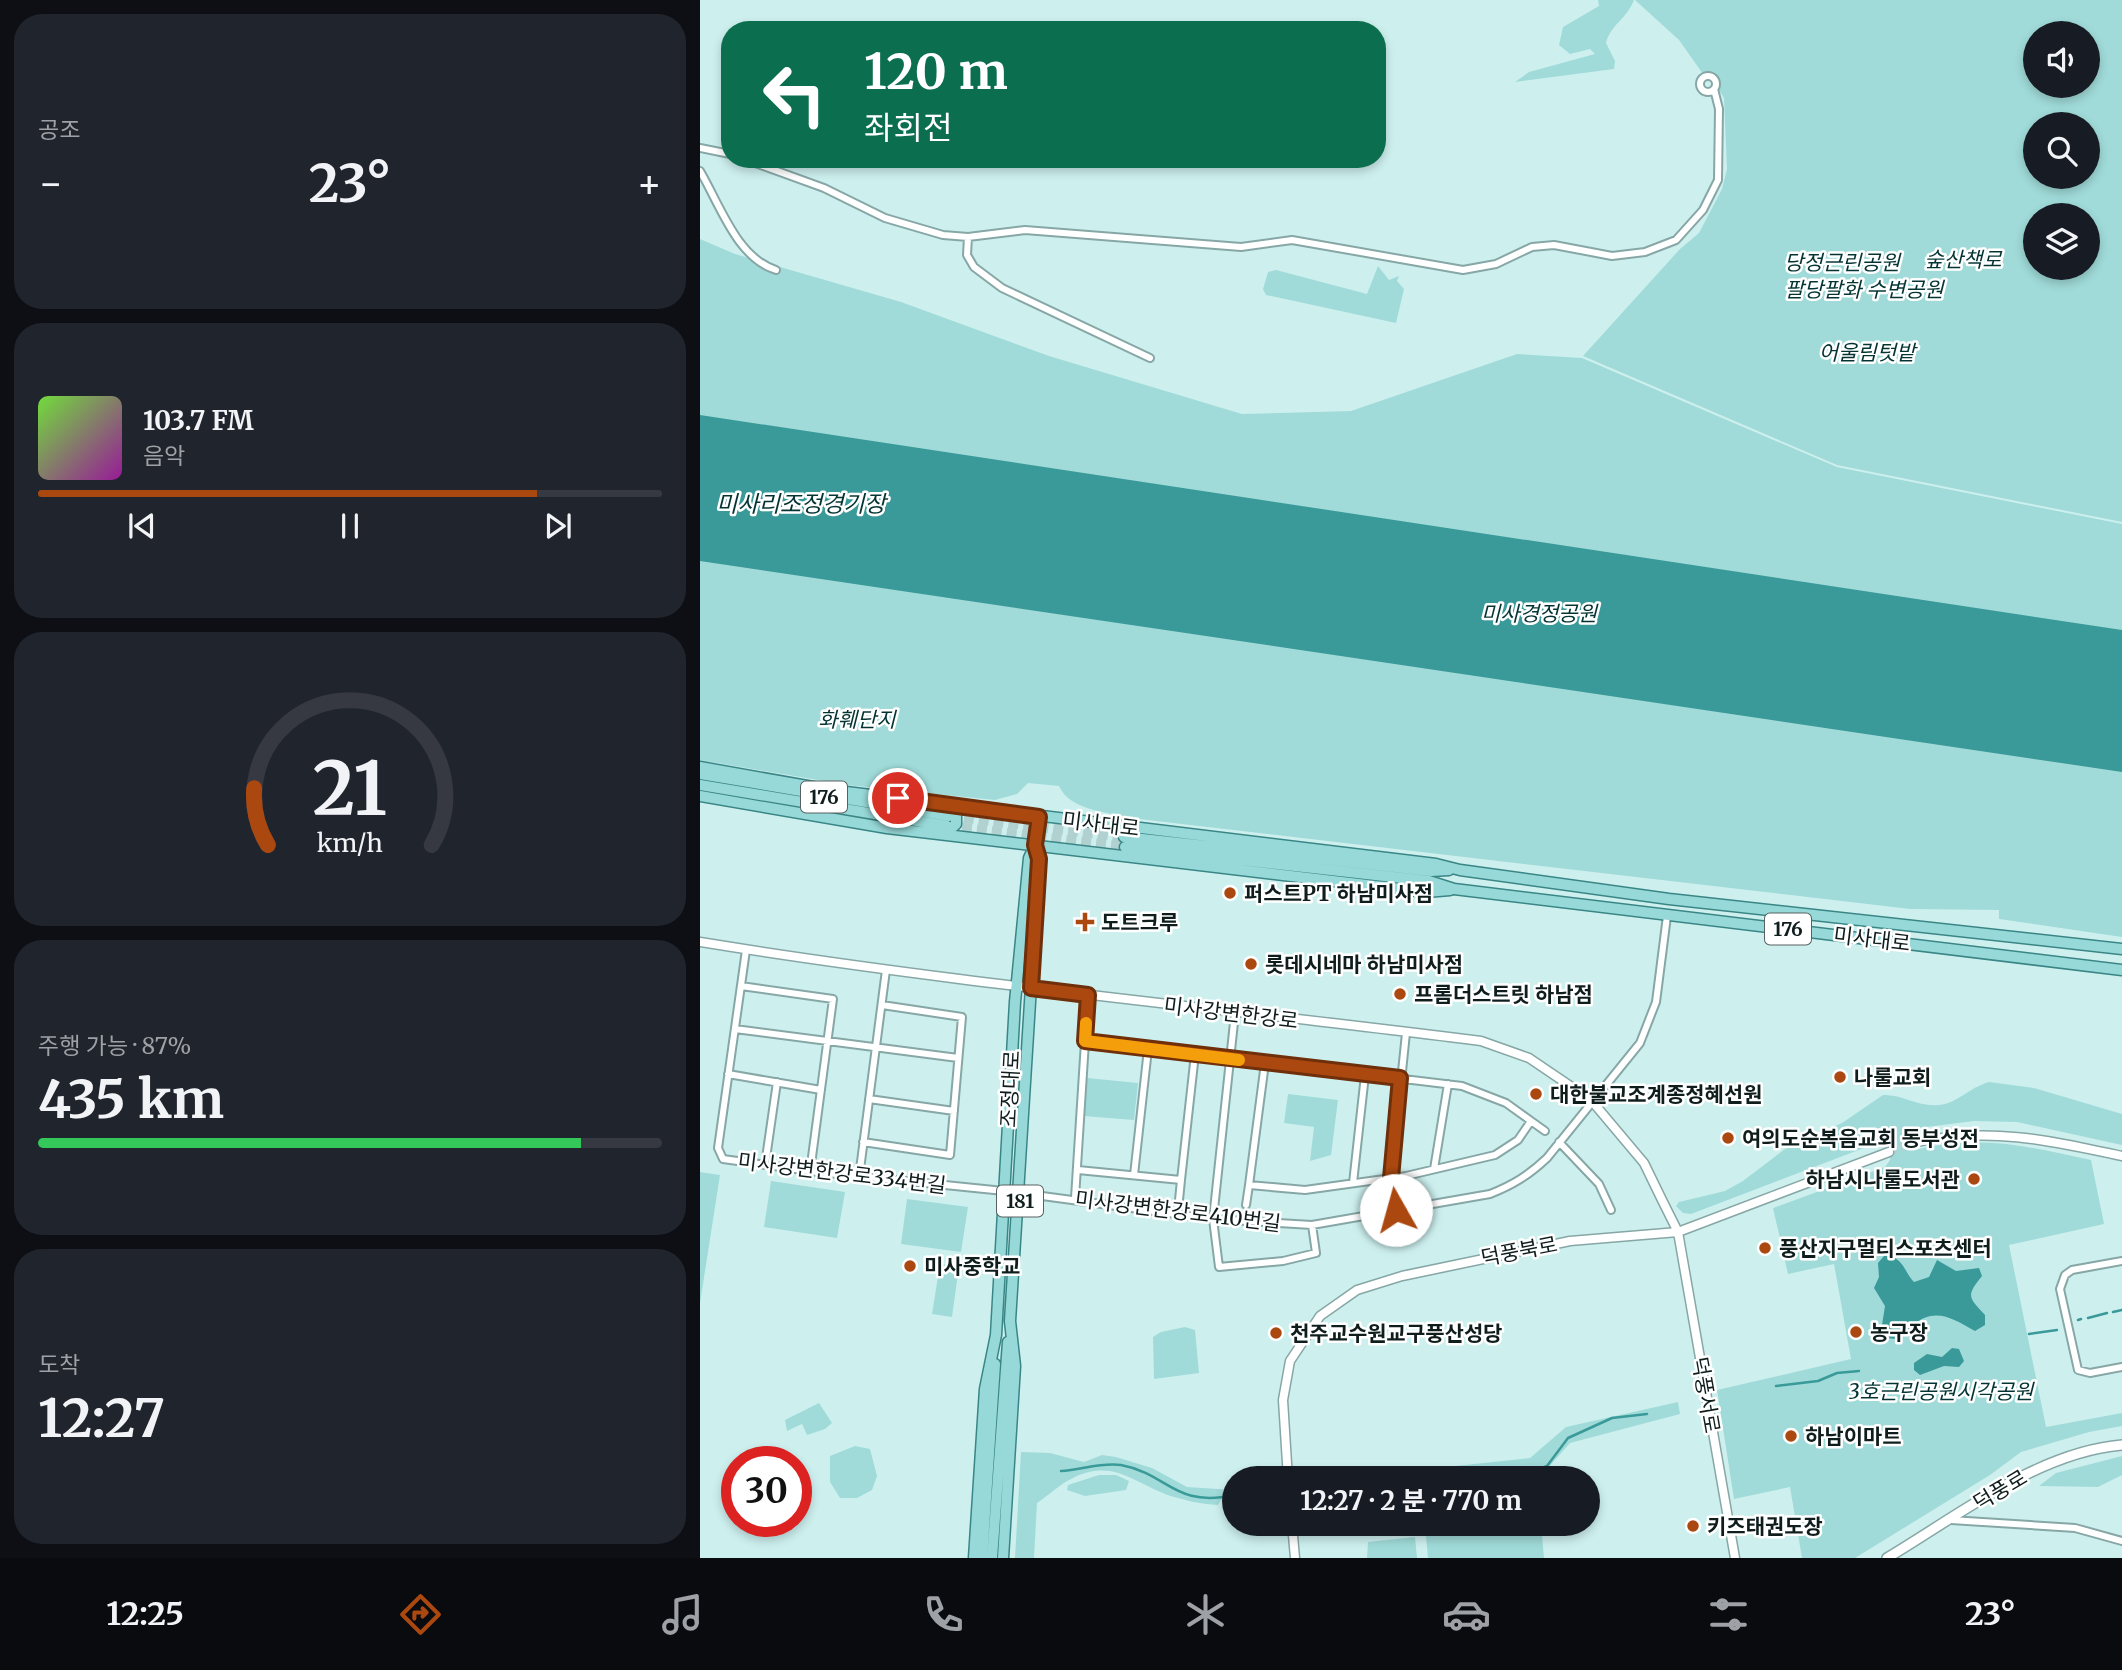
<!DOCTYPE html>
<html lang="ko">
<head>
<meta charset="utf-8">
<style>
	:root { --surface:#171b24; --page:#20242c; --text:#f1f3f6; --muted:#9ea1a6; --line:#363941; --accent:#ab4810 }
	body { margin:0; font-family:Merriweather,"Noto Sans KR",serif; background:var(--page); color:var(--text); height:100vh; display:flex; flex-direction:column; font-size:26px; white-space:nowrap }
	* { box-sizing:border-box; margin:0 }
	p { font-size:23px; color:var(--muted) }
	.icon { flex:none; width:38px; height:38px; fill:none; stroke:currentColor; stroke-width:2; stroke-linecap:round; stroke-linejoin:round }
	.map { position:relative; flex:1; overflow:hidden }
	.side { display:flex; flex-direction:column; gap:14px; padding:14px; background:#0d0f14; width:700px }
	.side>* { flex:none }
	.banner { position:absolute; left:21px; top:21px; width:665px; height:147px; border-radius:28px; box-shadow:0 4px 10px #0003; background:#0b6e4f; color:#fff; overflow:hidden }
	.tools { position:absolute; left:1323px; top:21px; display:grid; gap:14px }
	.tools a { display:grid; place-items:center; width:77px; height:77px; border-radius:50%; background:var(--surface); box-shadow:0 4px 10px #0003; font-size:35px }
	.speed { position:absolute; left:21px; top:1446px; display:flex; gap:14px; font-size:35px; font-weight:700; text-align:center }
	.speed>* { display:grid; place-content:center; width:91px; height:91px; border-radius:50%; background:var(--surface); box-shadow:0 4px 10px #0003; line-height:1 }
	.speed .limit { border:10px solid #d22; background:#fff; color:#111 }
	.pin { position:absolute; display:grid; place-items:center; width:60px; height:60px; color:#fff; margin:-30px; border:4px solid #fff; border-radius:50%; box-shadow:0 2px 7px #0007 }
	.me { position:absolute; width:77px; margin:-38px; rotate:353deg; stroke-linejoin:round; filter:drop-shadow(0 0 5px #0008) }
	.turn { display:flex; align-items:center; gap:24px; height:147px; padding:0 28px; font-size:32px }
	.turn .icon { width:91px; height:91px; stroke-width:2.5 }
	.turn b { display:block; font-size:49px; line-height:60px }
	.big { font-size:52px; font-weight:700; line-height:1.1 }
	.side .card { flex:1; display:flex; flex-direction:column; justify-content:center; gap:10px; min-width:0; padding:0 24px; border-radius:28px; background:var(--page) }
	.side .dial { align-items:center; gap:0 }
	.dial svg { height:182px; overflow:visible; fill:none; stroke:var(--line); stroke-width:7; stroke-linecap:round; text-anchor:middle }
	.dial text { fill:var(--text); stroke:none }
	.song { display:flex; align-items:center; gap:21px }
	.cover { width:84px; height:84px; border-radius:10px; background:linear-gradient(135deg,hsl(100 70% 55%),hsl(300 70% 35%)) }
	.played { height:7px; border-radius:4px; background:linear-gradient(90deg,var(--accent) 80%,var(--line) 80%) }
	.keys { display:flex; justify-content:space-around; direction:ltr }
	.heat { display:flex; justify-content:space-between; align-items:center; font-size:38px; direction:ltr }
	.charge { height:10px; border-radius:5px; background:linear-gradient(90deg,#34c759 87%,var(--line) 0) }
	.trip { position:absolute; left:522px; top:1466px; width:378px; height:70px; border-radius:35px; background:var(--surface); box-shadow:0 4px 10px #0003; font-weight:700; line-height:70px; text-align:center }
	.tab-bar { display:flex; height:112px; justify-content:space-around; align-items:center; background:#090b0e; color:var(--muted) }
	.tab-bar .icon { width:49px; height:49px }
	.tab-bar .on { color:var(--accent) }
	.tab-bar b { font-size:32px; color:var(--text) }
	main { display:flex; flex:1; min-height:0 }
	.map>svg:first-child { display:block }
	.green { fill:#a0dbd9; fill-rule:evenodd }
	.water { fill:#3a9a99 }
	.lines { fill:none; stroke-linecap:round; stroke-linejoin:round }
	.stream { stroke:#3a9a99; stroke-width:2.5 }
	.tertiary-tunnel { stroke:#b1d0d0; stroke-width:8; stroke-dasharray:8 4; stroke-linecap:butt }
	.primary-tunnel { stroke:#b1d0d0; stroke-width:10; stroke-dasharray:10 5; stroke-linecap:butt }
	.minor-casing { stroke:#86a7a6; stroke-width:10 }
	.tertiary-casing { stroke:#86a7a6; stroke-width:11 }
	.secondary-casing { stroke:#86a7a6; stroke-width:12 }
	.primary-casing { stroke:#3a8686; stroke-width:13 }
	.minor { stroke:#fff; stroke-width:6 }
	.tertiary { stroke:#fff; stroke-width:8 }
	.secondary { stroke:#fff; stroke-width:9 }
	.primary { stroke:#97d9d8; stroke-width:10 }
	.route-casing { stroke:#6f2f0a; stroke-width:18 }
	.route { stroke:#ab4810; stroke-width:12 }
	.slow { stroke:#f59e0b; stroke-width:12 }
	.poi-dot { fill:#ab4810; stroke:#fff; stroke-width:2.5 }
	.labels { text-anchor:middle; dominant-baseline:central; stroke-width:5; stroke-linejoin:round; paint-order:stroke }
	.shield { fill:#fff; stroke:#586161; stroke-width:2 }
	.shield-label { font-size:19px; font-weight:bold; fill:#101d1d }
	.park-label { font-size:21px; font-style:italic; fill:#043333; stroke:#fff }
	.street-label { font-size:21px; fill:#101d1d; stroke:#fff }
	.poi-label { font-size:21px; font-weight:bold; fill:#101d1d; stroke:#fff; text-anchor:start }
	.water-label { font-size:23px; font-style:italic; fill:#043333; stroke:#fff }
</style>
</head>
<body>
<main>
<section class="side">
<div class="card"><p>공조</p>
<div class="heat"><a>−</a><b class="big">23°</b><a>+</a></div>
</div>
<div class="card">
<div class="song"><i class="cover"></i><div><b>103.7 FM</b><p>음악</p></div></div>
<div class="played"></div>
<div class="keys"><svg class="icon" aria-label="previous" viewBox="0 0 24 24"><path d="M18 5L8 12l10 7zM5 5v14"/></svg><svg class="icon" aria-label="pause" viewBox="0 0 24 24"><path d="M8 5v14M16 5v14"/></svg><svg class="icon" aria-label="next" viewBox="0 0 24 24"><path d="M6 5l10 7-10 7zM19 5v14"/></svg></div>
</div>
<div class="card dial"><svg viewBox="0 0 100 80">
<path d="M14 69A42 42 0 1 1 86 69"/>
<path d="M14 69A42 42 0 0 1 8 44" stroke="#ab4810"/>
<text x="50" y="56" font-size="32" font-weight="700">21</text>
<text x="50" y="72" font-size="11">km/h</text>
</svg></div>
<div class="card"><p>주행 가능 · 87%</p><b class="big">435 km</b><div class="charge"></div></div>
<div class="card"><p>도착</p><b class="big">12:27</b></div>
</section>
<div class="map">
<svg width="1422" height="1558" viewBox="0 0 1422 1558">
	<rect width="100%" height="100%" fill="#cdf0ef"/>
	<path class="green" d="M898,0h36c-8,20 -23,24 -28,43l9,18 -1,8 -99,13 14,-10 66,-18 -5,-5 -20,5 -11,-9 4,-18 36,-21z
		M935,0h487v522l-285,-57 -254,-109 97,-107 19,-16 23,-44 5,-20 -3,-71 -16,-25 -5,1 -24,-34zM1335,33h53v53h-53zM1335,124h53v53h-53zM1335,215h53v53h-53z
		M0,239l35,15 166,48 148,54 193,58 109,-3 166,-57 65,4 255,109 285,57v413l-123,-18v-9l-89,-1 -771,-90c-25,-6 -69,-7 -80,-33l-31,-3 -11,11 -22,6 -148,-15 -147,-25z
		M678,266l11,14 10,-4 -2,5 7,8 -8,34 -130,-28 -3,-6 5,-17 8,-2 91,24z
		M387,1078l51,5 -4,37 -51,-4z
		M1289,1082l45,6 88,26v31l-105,-23 -43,-1 -55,7 -6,9 6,12c59,-15 113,-2 172,11l13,64 -95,21 37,182 76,-14v13l-33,6 -68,20 -31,23 -135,83h-53l-12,-71 -56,12 -17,-109 134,-31 -17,-95 -46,10 -15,-66 112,-41 5,-7 1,-10 -5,-7h-9l-186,71 -8,-1 -7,-7 3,-4 46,-11 18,-10 42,-32 57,-26 41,-28c18,-1 36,12 55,10 19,-1 32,-18 51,-23z
		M588,1094l50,6 -7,55 -21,6 4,-34 -30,-4z
		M0,1172l20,3 -20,128z
		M71,1181l74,11 -8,46 -73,-11z
		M207,1199l61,8 -7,45 -60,-8z
		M240,1264l19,2 -7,51 -20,-3z
		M485,1327l10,3 4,43 -45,6 -1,-42 8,-5z
		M978,1402l2,12 -110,29 -32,36h-205l197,-21 36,-31z
		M119,1403l13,20 -7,6 -18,6 -5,-11 -15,7 -2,-11z
		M155,1446l15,3 7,27 -5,14 -15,8h-17l-10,-16v-26z
		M321,1452l29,1 34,9 18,-7 14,2 36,11 35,19 47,3v8l-13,2 -3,5c-18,-1 -36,-5 -53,-11 -33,-13 -54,-35 -92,-16 -13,6 -24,17 -36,25l-3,55h-19z
		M1422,1456v19l-24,12 -59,-1 17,-13z
		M399,1475h17l13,6 -3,9 -41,6 -18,-6 1,-5z
		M725,1524h116l3,34h-116z
		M715,1537l2,21h-50l1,-16z"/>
	<path class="water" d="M0,415l1422,215v142l-1422,-211z
		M1184,1256c19,-1 20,16 30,26l15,-5 8,-17 19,11 23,-3 3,8c-16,20 -14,21 3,39v10l-10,6c-21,-12 -40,-25 -62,-6 -6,5 -10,10 -18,14l-8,-1 -5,-13 3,-19 -11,-18 5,-11 -1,-14z
		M1252,1348l7,1 5,12 -5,6 -15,-1 -24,9 -6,-5v-7l13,-9 15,3z"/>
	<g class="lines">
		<path class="stream" d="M1413,1312l9,-2
			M1388,1318l19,-5
			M1378,1320l3,-1
			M1329,1334l28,-4
			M1076,1386l42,-5 19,-8 22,-2
			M361,1471c20,-1 40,-9 60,-6 48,9 53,43 113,30
			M815,1479l32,-13 21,-28 44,-20 35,-4"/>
		<path class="tertiary-tunnel" d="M1189,1152l27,-10"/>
		<path class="primary-tunnel" d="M249,816l175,21
			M247,826l178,21"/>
		<defs>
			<path id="minor" d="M1000 84a8 8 0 1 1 16 0a8 8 0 1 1-16 0Z
				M0,148l30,6
				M44,159l80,29 61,30 58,17 25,2 57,-7 216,17 51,-7 171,30 33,-6 36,-17 22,-2 58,11 33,-4 31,-12 27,-30 15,-30 1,-71 -5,-20
				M0,171c20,34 37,87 76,99
				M268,237l-1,18 7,12 28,21 148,70
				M46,950l-28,198 5,11 94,13 187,19
				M41,986l92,13 -23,173
				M535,1013l-22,206 6,48 64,-6 33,-8 -4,-28
				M35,1029l223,29
				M385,1041l377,45 44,17 25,18 -13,19 -23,15 -89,21 -101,14 -56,-5 16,-122
				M28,1074l93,16
				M169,1099l85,12
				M831,1121l14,10
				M163,1142l87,13 12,-138 -80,-12
				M859,1142l40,42 12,26
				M65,1165l12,-83
				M734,1169l14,-85
				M378,1170l103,10 14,-126
				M434,1175l14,-126
				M159,1177l27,-207
				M653,1183l12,-108
				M320,1193l193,26 99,6 178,-31c23,-9 39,-19 57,-36l93,-115 16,-41 11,-86
				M375,1198l13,-203
				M479,1200l2,-20
				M546,1205l3,-20
				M696,1210l-5,-32 15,-145
				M1422,1261l-50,9 -7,5 -5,14 18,81 12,3 32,-6
				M1251,1520l124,8 47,13"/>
			<path id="tertiary" d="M0,942c259,42 521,66 781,99l48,17 62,42 53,63 18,37 16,32 57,326
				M1216,1142c75,-15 132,-2 206,14
				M588,1479l-5,-79 7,-39 30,-45 37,-26 45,-14 168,-35 108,-9 211,-80
				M592,1524l3,34"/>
			<path id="secondary" d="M1187,1558c71,-42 151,-106 235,-113"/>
			<path id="primary" d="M0,767l130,23 606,74 24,6 209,29 453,50
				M0,774l249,42
				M0,785l247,41
				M0,796l187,32 539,64 24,-2
				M245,834l11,-10v-10l-6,-6
				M424,837l307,34 18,-1
				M425,847l304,34 25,8 668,81
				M274,1558l11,-169 11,-54 19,-333 14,-144 6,-13 4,-28
				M282,1558l13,-194
				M292,1558l16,-216
				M303,1558l12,-192 -5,-45 29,-462 -4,-14"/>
		</defs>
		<use href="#minor" class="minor-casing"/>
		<use href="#tertiary" class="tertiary-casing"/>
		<use href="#secondary" class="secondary-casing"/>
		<use href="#primary" class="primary-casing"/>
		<use href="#minor" class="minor"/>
		<use href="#tertiary" class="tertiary"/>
		<use href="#secondary" class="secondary"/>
		<use href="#primary" class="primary"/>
	</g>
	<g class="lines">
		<defs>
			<path id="route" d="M198,798l141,19 -4,28 4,14 -8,129 57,7 -3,46 315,37 -9,100 5,32"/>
		</defs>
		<use href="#route" class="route-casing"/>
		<use href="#route" class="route"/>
		<path class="slow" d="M386,1023l-1,18 154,19"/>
	</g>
	<g class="poi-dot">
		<circle cx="530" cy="893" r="7"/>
		<path d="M381.5 911.5h7v7h7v7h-7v7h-7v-7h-7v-7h7z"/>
		<circle cx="551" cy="964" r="7"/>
		<circle cx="700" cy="994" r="7"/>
		<circle cx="1140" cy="1077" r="7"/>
		<circle cx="836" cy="1094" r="7"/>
		<circle cx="1028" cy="1138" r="7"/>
		<circle cx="1274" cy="1179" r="7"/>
		<circle cx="1065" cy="1248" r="7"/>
		<circle cx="210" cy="1266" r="7"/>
		<circle cx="1156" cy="1332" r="7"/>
		<circle cx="576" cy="1333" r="7"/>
		<circle cx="1091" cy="1436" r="7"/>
		<circle cx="993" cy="1526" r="7"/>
	</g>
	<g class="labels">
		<g class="shield">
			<rect x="101" y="781.5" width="46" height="31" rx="5"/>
			<rect x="1065" y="913.5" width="46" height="31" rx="5"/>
			<rect x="297" y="1185.5" width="46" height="31" rx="5"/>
		</g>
		<g class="shield-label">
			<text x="124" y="797">176</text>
			<text x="1088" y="929">176</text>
			<text x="320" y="1201">181</text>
		</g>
		<g class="park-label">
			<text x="1263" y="259">숲산책로</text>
			<text x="1142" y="262">당정근린공원</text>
			<text x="1164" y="289">팔당팔화 수변공원</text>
			<text x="1167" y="352">어울림텃밭</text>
			<text x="839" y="613">미사경정공원</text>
			<text x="157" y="719">화훼단지</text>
			<text x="1241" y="1391">3호근린공원시각공원</text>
		</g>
		<g class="street-label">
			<text transform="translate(401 824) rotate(7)">미사대로</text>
			<text transform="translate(1172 939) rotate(7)">미사대로</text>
			<text transform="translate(531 1013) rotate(7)">미사강변한강로</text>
			<text transform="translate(310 1089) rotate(-87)">조정대로</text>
			<text transform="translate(142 1173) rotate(7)">미사강변한강로334번길</text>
			<text transform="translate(478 1211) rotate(7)">미사강변한강로410번길</text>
			<text transform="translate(819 1251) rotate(-11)">덕풍북로</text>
			<text transform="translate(1006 1395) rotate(80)">덕풍서로</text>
			<text transform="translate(1300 1490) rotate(-31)">덕풍로</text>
		</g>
		<g class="poi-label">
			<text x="544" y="893">퍼스트PT 하남미사점</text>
			<text x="401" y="922">도트크루</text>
			<text x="565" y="964">롯데시네마 하남미사점</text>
			<text x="714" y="994">프롬더스트릿 하남점</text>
			<text x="1154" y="1077">나룰교회</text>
			<text x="850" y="1094">대한불교조계종정혜선원</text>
			<text x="1042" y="1138">여의도순복음교회 동부성전</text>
			<text x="1260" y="1179" text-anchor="end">하남시나룰도서관</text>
			<text x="1079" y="1248">풍산지구멀티스포츠센터</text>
			<text x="224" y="1266">미사중학교</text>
			<text x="1170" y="1332">농구장</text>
			<text x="590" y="1333">천주교수원교구풍산성당</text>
			<text x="1105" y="1436">하남이마트</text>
			<text x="1007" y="1526">키즈태권도장</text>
		</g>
		<g class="water-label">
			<text x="101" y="503">미사리조정경기장</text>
		</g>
	</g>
</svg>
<div class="tools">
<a><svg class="icon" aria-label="sound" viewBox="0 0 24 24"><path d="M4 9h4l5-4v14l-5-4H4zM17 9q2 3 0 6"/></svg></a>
<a><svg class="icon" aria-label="search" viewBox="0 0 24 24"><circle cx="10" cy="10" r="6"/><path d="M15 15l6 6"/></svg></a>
<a><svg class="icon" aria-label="layers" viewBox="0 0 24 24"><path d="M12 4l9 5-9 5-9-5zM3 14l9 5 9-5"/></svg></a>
</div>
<div class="speed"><div class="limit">30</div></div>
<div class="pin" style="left:198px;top:798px;background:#d93025"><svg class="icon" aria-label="arrive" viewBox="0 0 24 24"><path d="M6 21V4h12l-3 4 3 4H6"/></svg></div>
<svg class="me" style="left:696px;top:1210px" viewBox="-20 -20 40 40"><circle r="19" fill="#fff"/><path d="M0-13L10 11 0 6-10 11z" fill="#ab4810"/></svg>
<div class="trip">12:27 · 2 분 · 770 m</div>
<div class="banner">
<div class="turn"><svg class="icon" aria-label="left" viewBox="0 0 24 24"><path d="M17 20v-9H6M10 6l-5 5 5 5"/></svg><div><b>120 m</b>좌회전</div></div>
</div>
</div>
</main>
<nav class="tab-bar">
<b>12:25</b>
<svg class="icon on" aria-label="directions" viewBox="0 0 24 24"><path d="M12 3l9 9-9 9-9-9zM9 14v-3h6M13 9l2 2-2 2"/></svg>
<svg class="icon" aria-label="music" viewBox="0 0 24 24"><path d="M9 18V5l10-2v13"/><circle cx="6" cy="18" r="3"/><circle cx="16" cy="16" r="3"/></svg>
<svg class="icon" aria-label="phone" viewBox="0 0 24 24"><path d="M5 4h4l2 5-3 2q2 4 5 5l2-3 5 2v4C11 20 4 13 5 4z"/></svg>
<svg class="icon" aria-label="climate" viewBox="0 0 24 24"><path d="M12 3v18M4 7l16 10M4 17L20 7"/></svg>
<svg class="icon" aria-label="car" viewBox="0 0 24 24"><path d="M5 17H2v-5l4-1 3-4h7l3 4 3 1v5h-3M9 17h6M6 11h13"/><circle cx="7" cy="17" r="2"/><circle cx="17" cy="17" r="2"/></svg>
<svg class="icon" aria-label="filters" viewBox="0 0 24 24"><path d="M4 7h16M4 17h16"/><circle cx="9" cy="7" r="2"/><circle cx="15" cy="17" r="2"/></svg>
<b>23°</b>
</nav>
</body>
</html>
